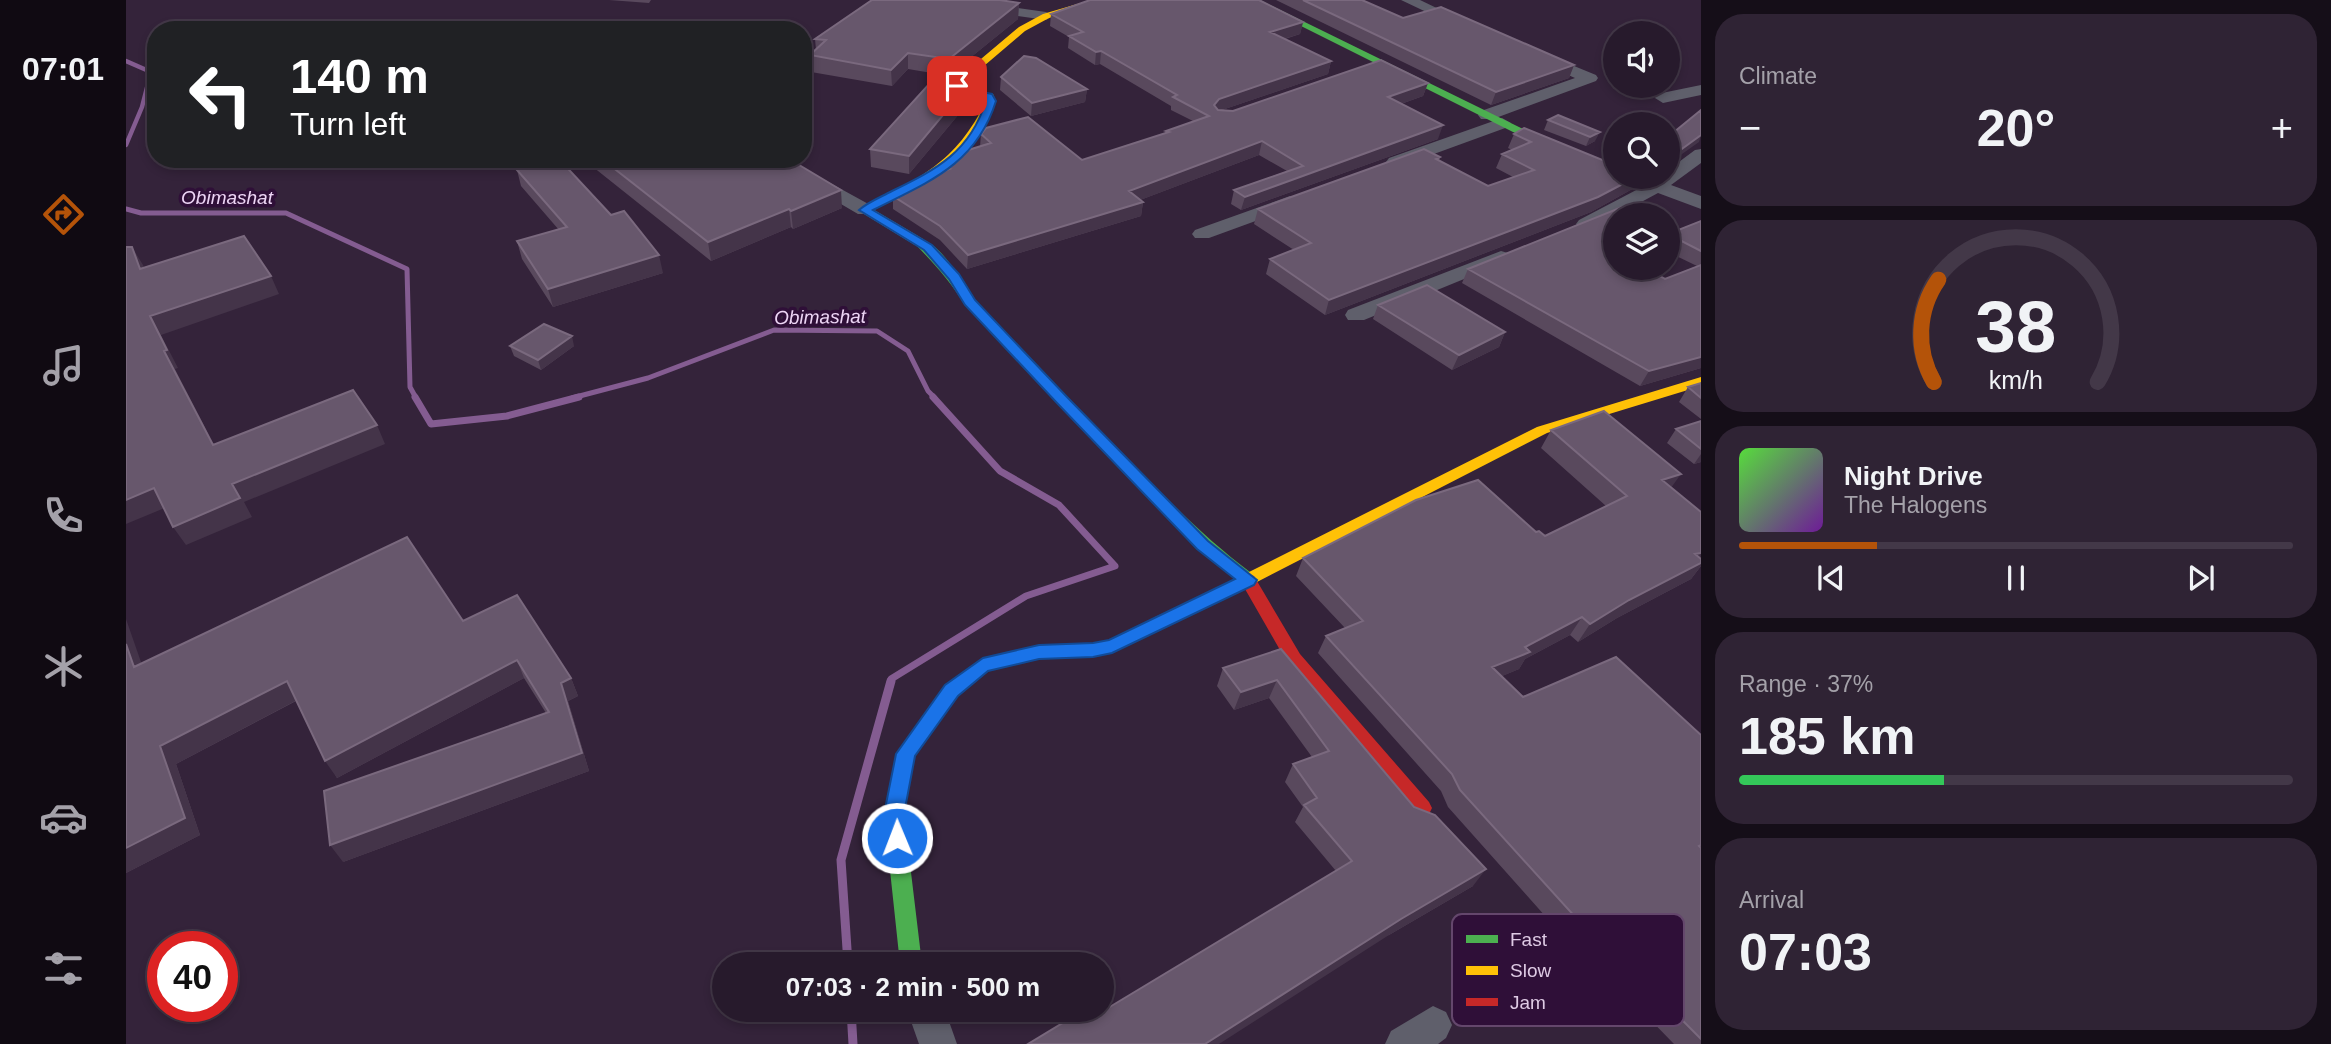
<!DOCTYPE html>
<html lang="en">
<head>
<meta charset="utf-8">
<style>
	:root { --surface:#271a2c; --page:#2f2334; --text:#f1f3f6; --muted:#a4a1a9; --line:#433848; --accent:#b45309 }
	body { margin:0; font-family:Helvetica,sans-serif; background:var(--page); color:var(--text); height:100vh; display:flex; flex-direction:column; font-size:26px; white-space:nowrap }
	* { box-sizing:border-box; margin:0 }
	p { font-size:23px; color:var(--muted) }
	.icon { flex:none; width:38px; height:38px; fill:none; stroke:currentColor; stroke-width:2; stroke-linecap:round; stroke-linejoin:round }
	.map { position:relative; flex:1; overflow:hidden }
	.side { display:flex; flex-direction:column; gap:14px; padding:14px; background:#150e18; width:630px }
	.side>* { flex:none }
	.top-card { position:absolute; left:21px; top:21px; width:665px; height:147px; border-radius:28px; box-shadow:0 4px 10px #0003,0 0 0 2px var(--line); background:#202124; color:#fff; overflow:hidden }
	.fabs { position:absolute; left:1477px; top:21px; display:grid; gap:14px }
	.fabs a { display:grid; place-items:center; width:77px; height:77px; border-radius:50%; background:var(--surface); box-shadow:0 4px 10px #0003,0 0 0 2px var(--line); font-size:35px }
	.speed { position:absolute; left:21px; top:931px; display:flex; gap:14px; font-size:35px; font-weight:700; text-align:center }
	.speed>* { display:grid; place-content:center; width:91px; height:91px; border-radius:50%; background:var(--surface); box-shadow:0 4px 10px #0003,0 0 0 2px var(--line); line-height:1 }
	.speed .limit { border:10px solid #d22; background:#fff; color:#111 }
	.pin { position:absolute; display:grid; place-items:center; width:60px; height:60px; color:#fff; margin:-30px; border-radius:14px; box-shadow:0 4px 10px #0006 }
	.me { position:absolute; width:77px; margin:-38px; rotate:359deg; stroke-linejoin:round; filter:drop-shadow(0 0 5px #0008) }
	.turn { display:flex; align-items:center; gap:24px; height:147px; padding:0 28px; font-size:32px }
	.turn .icon { width:91px; height:91px; stroke-width:2.5 }
	.turn b { display:block; font-size:49px; line-height:60px }
	.big { font-size:52px; font-weight:800; line-height:1.1 }
	.side .widget { flex:1; display:flex; flex-direction:column; justify-content:center; gap:10px; min-width:0; padding:0 24px; border-radius:28px; background:var(--page) }
	.side .dial { align-items:center; gap:0 }
	.dial svg { height:182px; overflow:visible; fill:none; stroke:var(--line); stroke-width:7; stroke-linecap:round; text-anchor:middle }
	.dial text { fill:var(--text); stroke:none }
	.song { display:flex; align-items:center; gap:21px }
	.cover { width:84px; height:84px; border-radius:10px; background:linear-gradient(135deg,hsl(110 70% 55%),hsl(280 70% 35%)) }
	.played { height:7px; border-radius:4px; background:linear-gradient(90deg,var(--accent) 25%,var(--line) 25%) }
	.keys { display:flex; justify-content:space-around; direction:ltr }
	.heat { display:flex; justify-content:space-between; align-items:center; font-size:38px; direction:ltr }
	.charge { height:10px; border-radius:5px; background:linear-gradient(90deg,#34c759 37%,var(--line) 0) }
	.trip { position:absolute; left:586px; top:952px; width:402px; height:70px; border-radius:35px; background:var(--surface); box-shadow:0 4px 10px #0003,0 0 0 2px var(--line); font-weight:800; line-height:70px; text-align:center }
	main { display:flex; flex:1; min-height:0 }
	.tabs { display:flex; flex-direction:column; width:126px; justify-content:space-around; align-items:center; background:#100a12; color:var(--muted) }
	.tabs .icon { width:49px; height:49px }
	.tabs .active { color:var(--accent) }
	.tabs b { font-size:32px; color:var(--text) }
	.map>svg:first-child { display:block }
	.lines { fill:none; stroke-linecap:round; stroke-linejoin:round }
	.stream-far3 { stroke:#845c91; stroke-width:4.5 }
	.stream-far2 { stroke:#845c91; stroke-width:5 }
	.stream-far1 { stroke:#845c91; stroke-width:7 }
	.stream { stroke:#845c91; stroke-width:9 }
	.street { fill:#5f5f6b; fill-rule:evenodd }
	.fast { fill:#4caf50; fill-rule:evenodd }
	.slow { fill:#ffc107; fill-rule:evenodd }
	.jam { fill:#c62828; fill-rule:evenodd }
	.wall { fill:#59495d }
	.shaded-wall { fill:#443449 }
	.building { fill:#67576c; stroke:#7a697e; stroke-width:2 }
	.route { fill:#1a73e8; stroke:#114b97; stroke-width:2 }
	.labels { text-anchor:middle; dominant-baseline:central; stroke-width:7; stroke-linejoin:round; paint-order:stroke }
	.water-label { font-size:19px; font-style:italic; fill:#edd5f5; stroke:#2f0f38 }
	.key { fill:#2f0f38; stroke:#64476c; stroke-width:2 }
	.key-label { font-size:19px; fill:#decae4 }
</style>
</head>
<body>
<main>
<nav class="tabs">
<b>07:01</b>
<svg class="icon active" aria-label="directions" viewBox="0 0 24 24"><path d="M12 3l9 9-9 9-9-9zM9 14v-3h6M13 9l2 2-2 2"/></svg>
<svg class="icon" aria-label="music" viewBox="0 0 24 24"><path d="M9 18V5l10-2v13"/><circle cx="6" cy="18" r="3"/><circle cx="16" cy="16" r="3"/></svg>
<svg class="icon" aria-label="phone" viewBox="0 0 24 24"><path d="M5 4h4l2 5-3 2q2 4 5 5l2-3 5 2v4C11 20 4 13 5 4z"/></svg>
<svg class="icon" aria-label="climate" viewBox="0 0 24 24"><path d="M12 3v18M4 7l16 10M4 17L20 7"/></svg>
<svg class="icon" aria-label="car" viewBox="0 0 24 24"><path d="M5 17H2v-5l4-1 3-4h7l3 4 3 1v5h-3M9 17h6M6 11h13"/><circle cx="7" cy="17" r="2"/><circle cx="17" cy="17" r="2"/></svg>
<svg class="icon" aria-label="filters" viewBox="0 0 24 24"><path d="M4 7h16M4 17h16"/><circle cx="9" cy="7" r="2"/><circle cx="15" cy="17" r="2"/></svg>
</nav>
<div class="map">
<svg width="1575" height="1044" viewBox="0 0 1575 1044">
	<rect width="100%" height="100%" fill="#34233a"/>
	<g class="lines">
		<path class="stream-far3" d="M0,61l25,11 -9,35 -16,38"/>
		<path class="stream-far2" d="M0,209l15,4h145l121,56 3,118 6,11
			M446,398l76,-20 126,-48 103,1 31,20 20,40 7,7"/>
		<path class="stream-far1" d="M289,397l16,27 76,-8 72,-19
			M764,683l1,-4 135,-83 89,-30 -56,-61 -59,-34 -67,-74"/>
		<path class="stream" d="M722,964l-7,-104 50,-179
			M725,1010l2,34"/>
		<path class="street" d="M799,0h38l83,12 7,4 -7,4 -114,-16z
			M1275,0h19l50,24 -7,4 -5,-1z
			M1414,52l56,23 2,3 -2,3 -103,38h-12l-3,-4 3,-4 94,-33 -41,-18 -2,-3 2,-3z
			M1575,85v10l-38,8 -8,-5 2,-4z
			M1376,118l9,5 -3,4 -107,39 -6,1 -9,-5 3,-4z
			M1575,149v14l-30,22 30,11v13l-43,-16 -65,35h-14l-3,-4 3,-4 63,-33 -16,-6 -2,-4 31,2 13,-2v-7l27,-20z
			M686,173l60,33 3,4 -3,4h-14l-53,-31 -2,-4 2,-4z
			M1164,196l9,6 -2,4 -88,32h-14l-3,-4 3,-4z
			M1375,251l7,2 3,4 -3,4 -144,59h-16l-3,-5 3,-5z
			M1307,1006l13,6 6,13 -6,13 -8,6h-53l6,-13z
			M781,1010h38l12,34h-38z"/>
		<path class="fast" d="M1123,0h11l261,128 94,38v7l-102,-41z
			M793,238c27,9 40,43 57,63 37,45 81,86 122,128 49,49 96,101 152,143l7,2 2,4 -2,4 -9,4 -6,-2 -45,-35 -232,-244c-15,-24 -32,-43 -52,-63z
			M1035,615l6,2 3,5 -3,5 -55,26 -19,4 -54,2 -51,12 -31,24 -43,61 -10,58 18,150h-22l-16,-150 12,-60 49,-69 38,-27 56,-13 54,-2 16,-3z"/>
		<path class="slow" d="M965,0h13l-55,18 -24,13 -61,52v5l29,6 3,7c-29,63 -63,79 -122,109l49,29v6h-8l-54,-33v-4c59,-30 95,-45 125,-107l-1,-3 -29,-6v-12l63,-53 24,-13z
			M1575,377v9l-154,47 -290,149h-12l-2,-4 2,-4 292,-147z"/>
		<path class="jam" d="M1122,574l6,2 46,78 129,148 3,6 -3,6 -7,3 -7,-3 -127,-150 -43,-75 -78,38h-12l-3,-5 3,-5z"/>
	</g>
	<path class="wall" d="M483,0h42l-2,3z
		M1150,0h86l41,18 171,47 -5,13 -78,27z
		M893,3l-1,16 -69,56h-3l4,5 19,4v18l-60,72 -38,-7 -1,-18 68,-75 -30,-5 -16,17 -81,-14 -1,-17 6,-5 -1,-11z
		M925,14l252,8 -3,12 -15,5 46,22 -3,13 -109,37h14l195,-28 -5,13 -22,8 37,35 -197,71 -10,-6 3,-14 53,-19 -28,-16 -119,45 3,2 -2,14 -174,53 -27,-29 -47,-31v-13l50,-25v-3l37,-21 1,-13 101,26 84,-27v-2l27,-10 -22,-11v-4l-71,-42 -5,1 -27,-17 1,-11 -19,-11z
		M875,77l86,12 -2,13 -54,14 -31,-26z
		M1432,115l37,26 -9,5 -42,-16 4,-10z
		M1388,134l101,43h26l-5,10 -45,25 -266,103 -59,-41 4,-15 24,-9 -40,-26 4,-15 182,-52 -1,4 49,25 25,-9 -17,-9 6,-14 10,-4 -4,-2z
		M457,159h206l53,49 -49,21 -2,-2 -80,34z
		M391,170l146,103 -110,34 -31,-48 -5,-18 42,-11 -38,-44z
		M1575,221v147l-61,18 -178,-103 6,-14 147,-1 50,11 32,-13 -29,-14v-25l8,4z
		M1252,305l127,27 -6,15 -47,23 -79,-51z
		M384,346h64l-33,24 -27,-14z
		M1575,383v36l-22,-17 9,-15z
		M1575,421v41l-7,2 -27,-21 9,-14z
		M1425,430l121,58 29,78 -10,13 -74,39 -39,24 -8,-7 -45,24 -6,10 -17,7 21,21 178,38v309h-27l-108,-111 -4,2 -114,-128 -7,-16 -123,-138 8,-17 19,-8 -49,-52 7,-18 233,-26 9,4 61,-30 -65,-58z
		M337,621l108,57 7,18 -10,5 21,70 -246,91 203,-149 -22,-35 -187,100 -41,-77 -120,63 24,71 -74,38 15,-210z
		M1155,649l192,237 -84,49 -281,73 228,-137 -41,-49 8,-15 -18,-25 8,-18 19,-7 -43,-59 -35,12 -17,-24 6,-18z"/>
	<path class="shaded-wall" d="M893,3l-1,16 -69,56v-16z
		M1177,22l-3,12 -33,10 3,-12z
		M975,51l-1,13 -5,1 1,-13z
		M782,53v16l-16,17 -1,-16z
		M1205,61l-3,13 -112,38 -2,-7 5,-6z
		M1448,65l-5,13 -78,27 5,-13z
		M1302,83l-5,13 -39,14 4,-13z
		M843,84v18l-60,72v-18z
		M961,89l-2,13 -54,14 1,-13z
		M1317,125l-5,14 -197,71 4,-13z
		M1474,132l-5,9 -9,5 4,-9z
		M1575,135l-2,7 -31,22v-5z
		M1136,141l-3,14 -132,50 2,-14z
		M1510,177h5l-5,10 -45,25 -266,103 4,-15z
		M715,190l1,18 -49,21 -2,-18z
		M1017,202l-2,14 -174,53 1,-14z
		M663,209l2,18 -80,34 -3,-19z
		M6,247l11,18 8,21 -11,-17z
		M533,255l4,18 -110,34 -5,-18z
		M145,276l8,18 -118,41 17,33 -3,1 49,95 -11,-19 -49,-94 -14,-35z
		M1379,332l-6,15 -47,23 7,-15z
		M446,336l2,10 -33,24 -3,-10z
		M1575,357v11l-61,18 9,-15z
		M251,425l8,19 -141,58 8,15 -66,28 -13,-18 59,-43z
		M1575,454v8l-7,2z
		M1555,474l-13,18 -6,-12z
		M28,488l13,19 -41,17v-24z
		M1575,553v13l-10,13 -74,39 -39,24 12,-18 105,-70z
		M1456,617l-12,18 -45,24 -6,10 -38,16 11,-18 33,-20z
		M0,619l23,66 -15,-18 -8,-23z
		M391,660l7,18 -187,100 -12,-17z
		M445,678l7,18 -10,5 21,70 -246,91 -13,-17 252,-92 -21,-70z
		M1151,680l-8,18 -35,12 7,-18z
		M161,681l12,18 -123,65 24,71 -74,38v-25l34,-102z
		M1360,869l-13,17 -84,49 -170,109h-14l196,-125z
		M1454,917l-14,16 -4,2 15,-16z"/>
	<path class="building" d="M746,0h128l19,3 -70,56 -41,-6 -17,17 -81,-15 16,-15 -11,-1z
		M964,0h169l44,22 -33,10 61,29 -112,38 -5,6 4,5 15,1 148,-51 47,23 -40,14 55,28 -198,72 -11,-7 69,-24 -41,-25 -133,50 14,11 -175,53 -28,-29 -47,-30 40,-21 16,-6 -6,-1 22,-17 26,-8 -10,-9 5,-6 42,-11 54,43 87,-28 -3,-1 43,-15 -36,-19 4,-2 -76,-44 -5,1 -27,-16 14,-4 -32,-18z
		M1177,0h59l41,18 38,-11 133,58 -78,27z
		M898,56l12,2 51,31 -55,14 -31,-26z
		M814,72l5,1 5,7 19,4 -60,72 -39,-7z
		M1575,110v25l-33,24v-22z
		M1432,115l42,17 -10,5 -42,-17z
		M1398,128l88,36h3v13h21l-38,20 -269,103 -59,-41 41,-16 -53,-34 166,-60 16,8 -4,2 52,27 46,-16 -32,-16 29,-12 -17,-8z
		M426,159h7l52,56 13,-4 35,44 -111,34 -31,-48 50,-14 -50,-57z
		M476,159h187l52,31 -50,21 -2,-2 -81,33z
		M1496,207l19,8h-26v53h30l20,11 36,-14v92l-52,14 -181,-102z
		M1575,221v30l-29,-15 -4,2v-11l8,4z
		M118,236l27,40 -121,40 17,34 -3,1 49,94 140,-55 24,35 -145,59 8,14 -67,29 -19,-39 -28,12v-253h6l8,22z
		M1301,285l78,47 -46,23 -81,-50z
		M418,324l28,12 -34,24 -28,-14z
		M1575,383v15l-13,-11z
		M1478,411l77,63 -19,6 39,32v41l-6,1 6,5v4l-72,37 -39,24 -8,-7 -57,30 5,5 -38,15 31,30 93,-40 85,78v110l-2,1 2,2v191l-121,-122 -3,2 -117,-129 -8,-16 -126,-138 37,-15 -60,-63 113,-58 62,-20 58,52 3,-1 6,5 82,-40 -76,-66z
		M1575,421v28l-25,-20z
		M281,537l56,84 54,-26 54,83 -10,5 21,70 -252,92 -6,-54 225,-79 -32,-52 -192,101 -38,-80 -127,65 25,72 -59,30v-204l8,23z
		M1155,649l133,158 21,8 51,54 -85,50 -196,125h-177l56,-34h18v-10l6,8 244,-147 -48,-56 13,-7 -24,-34 36,-13 -52,-71 -36,12 -18,-24z"/>
	<path class="route" d="M831,83l6,5 29,6 4,7c-20,64 -68,81 -123,109l59,35 27,29 16,26 92,97 141,144 49,39 -3,5 -142,68 -19,4 -54,2 -51,12 -30,25 -43,60 -11,58 3,24 -3,6 -7,3 -8,-3 -5,-30 12,-60 49,-69 38,-27 56,-13 54,-2 16,-3 126,-61 -38,-30 -140,-146 -92,-98 -16,-26 -25,-29 -65,-40c9,-8 22,-13 33,-19 45,-22 78,-39 94,-90l-1,-3 -29,-6 -4,-6z"/>
	<g class="labels">
		<g class="water-label">
			<text x="101" y="197">Obimashat</text>
			<text transform="translate(694 317) rotate(-1)">Obimashat</text>
		</g>
	</g>
	<rect x="1326" y="914" width="232" height="112" rx="10" class="key"/>
	<rect x="1340" y="935" width="32" height="8" fill="#4caf50"/>
	<rect x="1340" y="966" width="32" height="9" fill="#ffc107"/>
	<rect x="1340" y="998" width="32" height="8" fill="#c62828"/>
	<g class="key-label">
		<text x="1384" y="946">Fast</text>
		<text x="1384" y="977">Slow</text>
		<text x="1384" y="1009">Jam</text>
	</g>
</svg>
<div class="fabs">
<a><svg class="icon" aria-label="sound" viewBox="0 0 24 24"><path d="M4 9h4l5-4v14l-5-4H4zM17 9q2 3 0 6"/></svg></a>
<a><svg class="icon" aria-label="search" viewBox="0 0 24 24"><circle cx="10" cy="10" r="6"/><path d="M15 15l6 6"/></svg></a>
<a><svg class="icon" aria-label="layers" viewBox="0 0 24 24"><path d="M12 4l9 5-9 5-9-5zM3 14l9 5 9-5"/></svg></a>
</div>
<div class="speed"><div class="limit">40</div></div>
<div class="pin" style="left:831px;top:86px;background:#d93025"><svg class="icon" aria-label="arrive" viewBox="0 0 24 24"><path d="M6 21V4h12l-3 4 3 4H6"/></svg></div>
<svg class="me" style="left:771px;top:838px" viewBox="-20 -20 40 40"><circle r="17" fill="#1a73e8" stroke="#fff" stroke-width="3"/><path d="M0-11L8 9 0 5-8 9z" fill="#fff"/></svg>
<div class="trip">07:03 · 2 min · 500 m</div>
<div class="top-card">
<div class="turn"><svg class="icon" aria-label="left" viewBox="0 0 24 24"><path d="M17 20v-9H6M10 6l-5 5 5 5"/></svg><div><b>140 m</b>Turn left</div></div>
</div>
</div>
<section class="side">
<div class="widget"><p>Climate</p>
<div class="heat"><a>−</a><b class="big">20°</b><a>+</a></div>
</div>
<div class="widget dial"><svg viewBox="0 0 100 80">
<path d="M14 69A42 42 0 1 1 86 69"/>
<path d="M14 69A42 42 0 0 1 16 24" stroke="#b45309"/>
<text x="50" y="56" font-size="32" font-weight="700">38</text>
<text x="50" y="72" font-size="11">km/h</text>
</svg></div>
<div class="widget">
<div class="song"><i class="cover"></i><div><b>Night Drive</b><p>The Halogens</p></div></div>
<div class="played"></div>
<div class="keys"><svg class="icon" aria-label="previous" viewBox="0 0 24 24"><path d="M18 5L8 12l10 7zM5 5v14"/></svg><svg class="icon" aria-label="pause" viewBox="0 0 24 24"><path d="M8 5v14M16 5v14"/></svg><svg class="icon" aria-label="next" viewBox="0 0 24 24"><path d="M6 5l10 7-10 7zM19 5v14"/></svg></div>
</div>
<div class="widget"><p>Range · 37%</p><b class="big">185 km</b><div class="charge"></div></div>
<div class="widget"><p>Arrival</p><b class="big">07:03</b></div>
</section>
</main>
</body>
</html>
